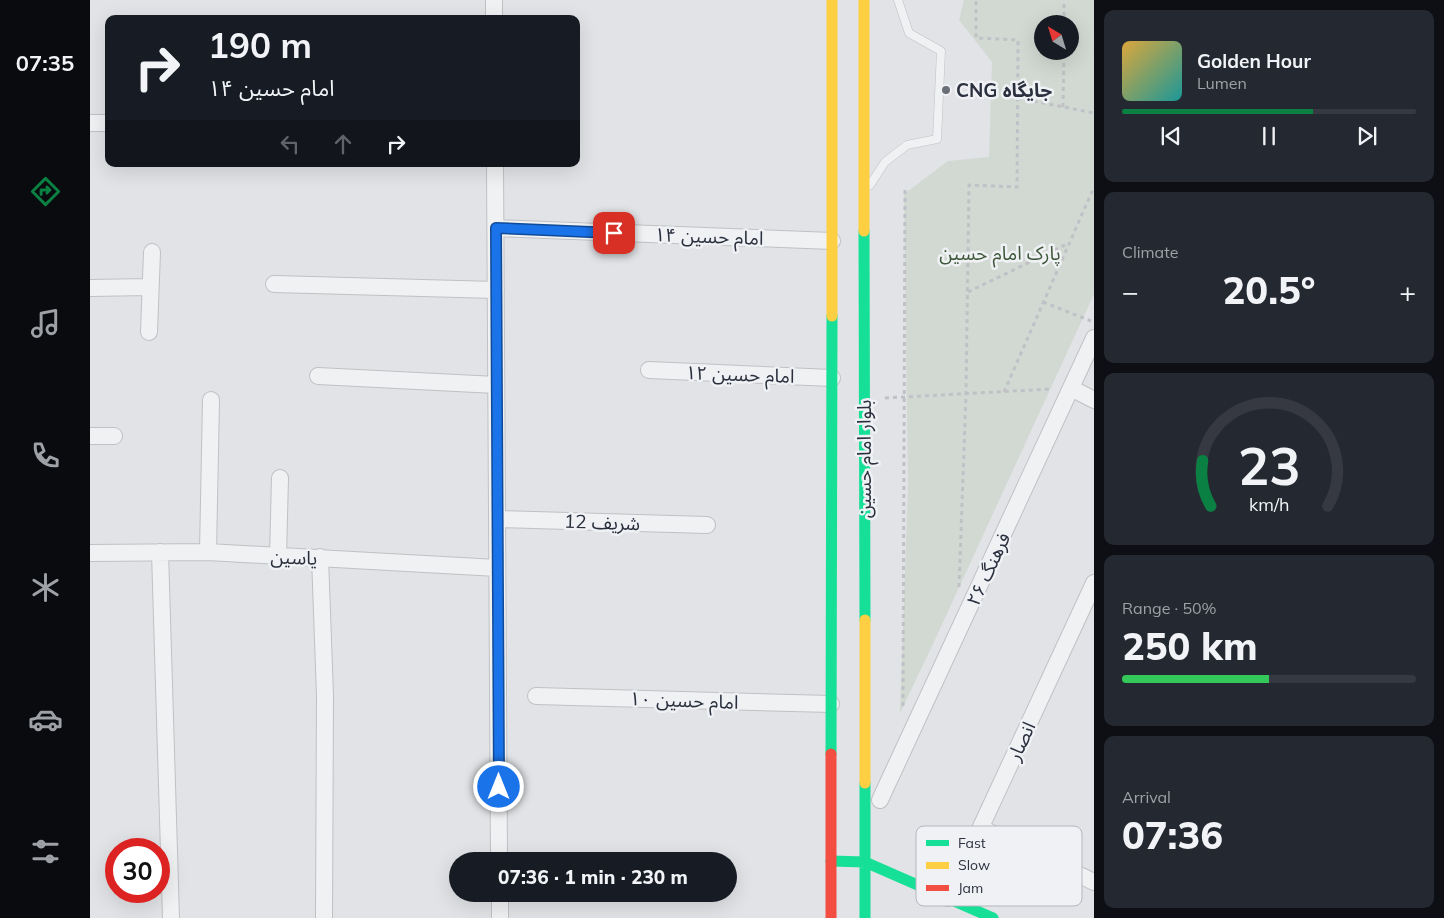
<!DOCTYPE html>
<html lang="en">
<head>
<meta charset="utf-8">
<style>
	:root { --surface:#171b24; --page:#242831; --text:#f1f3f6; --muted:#9ea1a6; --line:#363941; --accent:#0b8043 }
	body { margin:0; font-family:Mulish,"Noto Sans Arabic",sans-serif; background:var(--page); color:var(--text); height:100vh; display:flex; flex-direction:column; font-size:19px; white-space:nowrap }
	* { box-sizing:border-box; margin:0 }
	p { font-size:16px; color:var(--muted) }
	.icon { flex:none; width:28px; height:28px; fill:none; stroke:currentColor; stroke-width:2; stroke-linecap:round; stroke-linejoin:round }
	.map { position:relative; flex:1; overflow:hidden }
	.drawer { display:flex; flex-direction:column; gap:10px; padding:10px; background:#0d0f14; width:350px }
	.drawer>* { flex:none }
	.hud { position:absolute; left:15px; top:15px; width:475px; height:152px; border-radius:10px; box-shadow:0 5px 20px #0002; background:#171b24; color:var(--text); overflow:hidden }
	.needle { width:32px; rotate:322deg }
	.fabs { position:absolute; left:944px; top:15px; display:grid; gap:10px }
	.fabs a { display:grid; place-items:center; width:45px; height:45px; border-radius:50%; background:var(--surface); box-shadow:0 5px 20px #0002; font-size:25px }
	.speed { position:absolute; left:15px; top:838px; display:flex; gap:10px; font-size:25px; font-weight:700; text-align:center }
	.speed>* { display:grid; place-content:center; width:65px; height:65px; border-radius:50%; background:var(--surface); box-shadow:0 5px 20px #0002; line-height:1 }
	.speed .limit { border:8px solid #d22; background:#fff; color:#111 }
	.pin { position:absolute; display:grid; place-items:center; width:42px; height:42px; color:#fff; margin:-21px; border-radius:10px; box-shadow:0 2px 8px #0006 }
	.me { position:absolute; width:55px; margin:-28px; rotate:0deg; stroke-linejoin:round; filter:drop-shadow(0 0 4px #0008) }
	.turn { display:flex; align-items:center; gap:18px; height:105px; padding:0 20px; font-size:22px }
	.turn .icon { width:65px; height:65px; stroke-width:2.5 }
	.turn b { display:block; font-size:35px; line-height:42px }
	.lanes { display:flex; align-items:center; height:48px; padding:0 20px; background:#0003; justify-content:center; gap:25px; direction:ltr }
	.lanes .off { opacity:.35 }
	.big { font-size:38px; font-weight:800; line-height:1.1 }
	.drawer .widget { flex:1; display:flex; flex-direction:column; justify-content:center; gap:8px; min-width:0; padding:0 18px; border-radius:10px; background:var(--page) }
	.drawer .dial { align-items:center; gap:0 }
	.dial svg { height:130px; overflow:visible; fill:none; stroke:var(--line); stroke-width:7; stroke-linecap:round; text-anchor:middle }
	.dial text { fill:var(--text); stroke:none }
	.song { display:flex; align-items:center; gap:15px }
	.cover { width:60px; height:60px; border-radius:8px; background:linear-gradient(135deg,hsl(40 70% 55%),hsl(180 70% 35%)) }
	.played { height:5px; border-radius:2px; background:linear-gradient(90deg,var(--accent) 65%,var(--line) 65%) }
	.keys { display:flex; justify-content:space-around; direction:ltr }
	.heat { display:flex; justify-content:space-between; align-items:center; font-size:28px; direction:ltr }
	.charge { height:8px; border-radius:4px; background:linear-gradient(90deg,#34c759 50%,var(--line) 0) }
	.trip { position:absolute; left:359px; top:852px; width:288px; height:50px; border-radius:25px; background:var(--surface); box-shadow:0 5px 20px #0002; font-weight:800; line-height:50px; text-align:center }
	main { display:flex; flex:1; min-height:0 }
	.menu { display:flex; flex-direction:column; width:90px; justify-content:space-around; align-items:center; background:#090b0e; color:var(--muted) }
	.menu .icon { width:35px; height:35px }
	.menu .active { color:var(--accent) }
	.menu b { font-size:22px; color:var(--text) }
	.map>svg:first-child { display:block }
	.green { fill:#d2d9d2; fill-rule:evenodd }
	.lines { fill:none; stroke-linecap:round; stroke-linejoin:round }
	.lane-casing { stroke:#c0c1c4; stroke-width:9 }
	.street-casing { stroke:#c0c1c4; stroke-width:18 }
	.path { stroke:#c0c1c6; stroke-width:3; stroke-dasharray:4 4; stroke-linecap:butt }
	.lane { stroke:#f0f1f3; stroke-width:8 }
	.street { stroke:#f0f1f3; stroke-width:16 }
	.fast { stroke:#16e098; stroke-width:11 }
	.slow { stroke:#ffcf43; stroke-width:11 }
	.jam { stroke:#f24e42; stroke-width:11 }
	.route-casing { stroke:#114b97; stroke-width:12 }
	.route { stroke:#1a73e8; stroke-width:9 }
	.poi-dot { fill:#6a6f78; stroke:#eff1f5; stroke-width:2 }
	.labels { text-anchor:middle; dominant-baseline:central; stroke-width:5; stroke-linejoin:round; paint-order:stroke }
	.poi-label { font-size:19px; font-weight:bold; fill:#2a303d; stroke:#eff1f5; text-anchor:start }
	.street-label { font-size:19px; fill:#2a303d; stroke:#eff1f5 }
	.park-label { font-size:19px; fill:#3e5739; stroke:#eff1f5 }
	.key { fill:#eff1f5; stroke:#b4b7be; stroke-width:1 }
	.key-label { font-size:14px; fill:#2a303d }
</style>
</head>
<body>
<main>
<nav class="menu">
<b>07:35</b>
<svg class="icon active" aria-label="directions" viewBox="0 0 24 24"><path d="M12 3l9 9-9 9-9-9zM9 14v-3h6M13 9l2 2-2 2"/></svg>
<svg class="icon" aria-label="music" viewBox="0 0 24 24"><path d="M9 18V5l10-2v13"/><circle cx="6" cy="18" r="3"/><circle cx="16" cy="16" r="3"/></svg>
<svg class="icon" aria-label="phone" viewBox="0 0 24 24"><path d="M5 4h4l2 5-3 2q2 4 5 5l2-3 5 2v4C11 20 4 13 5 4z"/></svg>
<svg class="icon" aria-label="climate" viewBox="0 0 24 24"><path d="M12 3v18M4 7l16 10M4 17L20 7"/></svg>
<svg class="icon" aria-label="car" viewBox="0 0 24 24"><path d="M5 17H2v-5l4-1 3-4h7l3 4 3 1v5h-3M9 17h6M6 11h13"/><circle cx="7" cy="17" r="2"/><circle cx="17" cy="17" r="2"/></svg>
<svg class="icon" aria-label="filters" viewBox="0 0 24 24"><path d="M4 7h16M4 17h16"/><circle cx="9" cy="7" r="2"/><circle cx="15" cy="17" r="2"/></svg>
</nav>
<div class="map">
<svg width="1004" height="918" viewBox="0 0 1004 918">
	<rect width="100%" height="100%" fill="#e1e3e6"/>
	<path class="green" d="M874,0h130v294l-161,350 -33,69 8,-226 -4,-293 44,-33 41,-4 3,-95 -33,-42zM952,24h28v27h-28z"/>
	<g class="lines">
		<defs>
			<path id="lane" d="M780,185l15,-23 22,-17 30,-6 4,-88 -32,-18 -11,-33"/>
			<path id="street" d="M404,0v19
				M0,123h19
				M405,164l4,697
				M406,228l336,13
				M184,284l222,6
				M0,288l60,-1
				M59,332l3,-80
				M559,370l183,8
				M228,376l178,9
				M981,388l23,12
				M0,436h24
				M407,519l210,6
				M70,552l11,366
				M118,552l3,-152
				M0,553l118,-1 289,16
				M188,557l2,-79
				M230,557l5,139 -1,222
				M446,696l295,8
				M790,800l214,-462
				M891,828l113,54
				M410,894v24
				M858,898l146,-315"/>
		</defs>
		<use href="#lane" class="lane-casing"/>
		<use href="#street" class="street-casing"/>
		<path class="path" d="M974,24v-24
			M928,98l76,15
			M973,107l1,-56
			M878,292l101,-49
			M953,302l48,19
			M914,392l90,-205
			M795,398l166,-9
			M869,587l7,-193 3,-209 48,2 1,-147 -42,-2v-38
			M813,706l2,-517"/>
		<use href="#lane" class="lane"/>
		<use href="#street" class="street"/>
		<path class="fast" d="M774,231l1,389
			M741,754l1,-438
			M775,783v135
			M741,861l34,1 128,56"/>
		<path class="slow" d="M774,0v231
			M742,316v-316
			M775,620v163"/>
		<path class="jam" d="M741,918v-164"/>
	</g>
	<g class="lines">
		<defs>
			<path id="route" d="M409,787l-3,-559 118,5"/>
		</defs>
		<use href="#route" class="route-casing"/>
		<use href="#route" class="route"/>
	</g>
	<circle class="poi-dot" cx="856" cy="90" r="5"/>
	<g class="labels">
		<g class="poi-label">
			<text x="866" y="90">CNG جایگاه</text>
		</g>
		<g class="street-label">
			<text transform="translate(619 236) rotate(2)">امام حسین ۱۴</text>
			<text transform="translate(650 374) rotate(2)">امام حسین ۱۲</text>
			<text transform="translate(774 459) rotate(-90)">بلوار امام حسین</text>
			<text transform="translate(512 522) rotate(2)">شریف 12</text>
			<text transform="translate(204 557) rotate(2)">یاسین</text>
			<text transform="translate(898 569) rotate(-65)">فرهنگ ۲۶</text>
			<text transform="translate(594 700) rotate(2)">امام حسین ۱۰</text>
			<text transform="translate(931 741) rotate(-65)">انصار</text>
		</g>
		<g class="park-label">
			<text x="910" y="253">پارک امام حسین</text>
		</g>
	</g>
	<rect x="826" y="826" width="166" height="80" rx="8" class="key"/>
	<rect x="836" y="840" width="23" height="6" fill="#16e098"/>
	<rect x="836" y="862" width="23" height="7" fill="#ffcf43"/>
	<rect x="836" y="885" width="23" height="6" fill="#f24e42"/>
	<g class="key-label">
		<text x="868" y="848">Fast</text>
		<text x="868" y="870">Slow</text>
		<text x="868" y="893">Jam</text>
	</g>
</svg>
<div class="fabs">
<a><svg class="needle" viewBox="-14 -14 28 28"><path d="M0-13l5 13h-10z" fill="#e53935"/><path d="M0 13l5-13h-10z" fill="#9ea1a6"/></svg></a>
</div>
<div class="speed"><div class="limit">30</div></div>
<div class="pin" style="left:524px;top:233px;background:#d93025"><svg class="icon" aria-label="arrive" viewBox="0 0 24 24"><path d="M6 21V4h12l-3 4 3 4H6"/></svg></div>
<svg class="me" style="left:409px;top:787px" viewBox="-20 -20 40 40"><circle r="17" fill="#1a73e8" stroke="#fff" stroke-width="3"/><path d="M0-11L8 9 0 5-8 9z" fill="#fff"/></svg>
<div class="trip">07:36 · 1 min · 230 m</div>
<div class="hud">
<div class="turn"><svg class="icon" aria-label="right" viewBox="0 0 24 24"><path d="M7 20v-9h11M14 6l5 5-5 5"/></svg><div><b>190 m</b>امام حسین ۱۴</div></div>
<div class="lanes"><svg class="icon off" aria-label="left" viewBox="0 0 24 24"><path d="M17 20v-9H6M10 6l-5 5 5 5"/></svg><svg class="icon off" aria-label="ahead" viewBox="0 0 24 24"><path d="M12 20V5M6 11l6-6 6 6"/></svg><svg class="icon" aria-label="right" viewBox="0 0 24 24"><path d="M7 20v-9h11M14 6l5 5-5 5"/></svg></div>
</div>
</div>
<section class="drawer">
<div class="widget">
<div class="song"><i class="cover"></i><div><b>Golden Hour</b><p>Lumen</p></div></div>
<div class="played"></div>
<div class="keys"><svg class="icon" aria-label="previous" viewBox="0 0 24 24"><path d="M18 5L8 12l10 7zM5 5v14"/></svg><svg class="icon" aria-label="pause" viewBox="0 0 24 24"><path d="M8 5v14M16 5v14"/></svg><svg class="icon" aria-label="next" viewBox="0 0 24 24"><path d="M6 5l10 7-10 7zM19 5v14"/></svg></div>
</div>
<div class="widget"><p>Climate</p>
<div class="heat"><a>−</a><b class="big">20.5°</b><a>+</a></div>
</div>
<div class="widget dial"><svg viewBox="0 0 100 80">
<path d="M14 69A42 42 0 1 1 86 69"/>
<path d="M14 69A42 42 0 0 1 9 41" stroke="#0b8043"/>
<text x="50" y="56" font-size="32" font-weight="700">23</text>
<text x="50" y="72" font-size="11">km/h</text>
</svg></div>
<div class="widget"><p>Range · 50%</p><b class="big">250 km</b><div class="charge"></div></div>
<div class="widget"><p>Arrival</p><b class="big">07:36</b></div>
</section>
</main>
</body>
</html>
